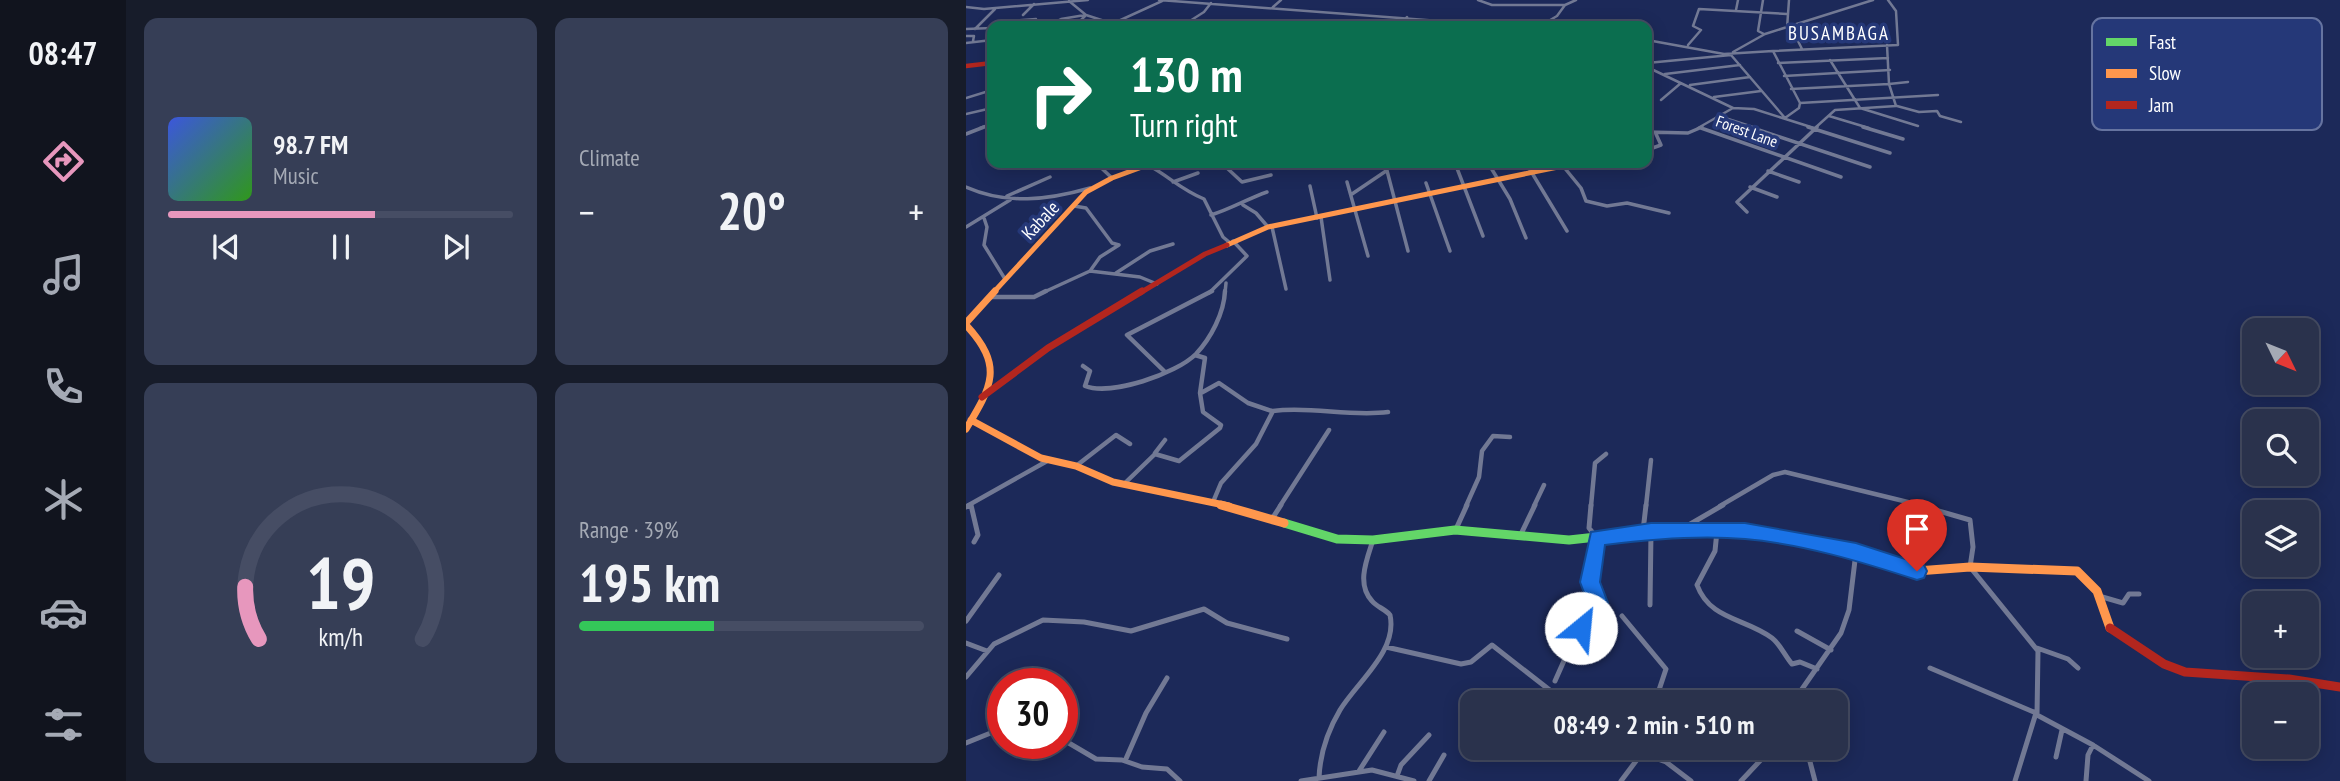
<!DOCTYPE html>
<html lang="en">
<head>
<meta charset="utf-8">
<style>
	:root { --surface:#2a324c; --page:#363e56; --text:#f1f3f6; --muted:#a5aab5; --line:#464d64; --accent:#e797bd }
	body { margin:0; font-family:"PT Sans Narrow",sans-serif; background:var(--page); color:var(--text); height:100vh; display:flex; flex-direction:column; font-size:26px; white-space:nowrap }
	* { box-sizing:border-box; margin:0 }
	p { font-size:23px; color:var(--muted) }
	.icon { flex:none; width:38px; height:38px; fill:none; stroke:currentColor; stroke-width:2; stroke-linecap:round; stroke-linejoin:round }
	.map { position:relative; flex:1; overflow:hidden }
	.details { display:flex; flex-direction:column; gap:18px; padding:18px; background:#171c2a; width:840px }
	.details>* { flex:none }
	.guide { position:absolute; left:21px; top:21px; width:665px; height:147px; border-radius:14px; box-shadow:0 4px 18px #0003,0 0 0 2px var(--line); background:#0b6e4f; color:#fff; overflow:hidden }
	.needle { width:46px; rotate:133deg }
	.controls { position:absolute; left:1276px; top:318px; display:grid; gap:14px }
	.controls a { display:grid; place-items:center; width:77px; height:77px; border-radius:14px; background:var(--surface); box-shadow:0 4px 18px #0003,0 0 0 2px var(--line); font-size:35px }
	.speed { position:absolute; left:21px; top:668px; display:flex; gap:14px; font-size:35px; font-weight:700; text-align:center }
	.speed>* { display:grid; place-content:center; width:91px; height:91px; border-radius:50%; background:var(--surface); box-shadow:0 4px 18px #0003,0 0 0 2px var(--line); line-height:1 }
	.speed .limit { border:10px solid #d22; background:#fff; color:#111 }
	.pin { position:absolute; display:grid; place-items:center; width:60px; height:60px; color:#fff; margin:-72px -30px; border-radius:50% 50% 50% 0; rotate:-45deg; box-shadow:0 0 7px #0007 }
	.pin .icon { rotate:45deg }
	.me { position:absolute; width:77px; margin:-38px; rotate:28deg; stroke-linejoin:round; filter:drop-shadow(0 0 5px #0008) }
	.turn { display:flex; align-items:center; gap:24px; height:147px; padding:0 28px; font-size:32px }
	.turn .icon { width:91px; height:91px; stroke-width:2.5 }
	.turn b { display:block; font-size:49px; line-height:60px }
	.big { font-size:52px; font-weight:700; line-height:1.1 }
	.details .tile { flex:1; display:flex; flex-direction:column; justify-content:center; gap:10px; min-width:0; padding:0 24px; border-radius:14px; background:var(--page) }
	.details .dial { align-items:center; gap:0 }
	.dial svg { height:182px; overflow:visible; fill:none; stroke:var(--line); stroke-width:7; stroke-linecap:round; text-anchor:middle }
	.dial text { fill:var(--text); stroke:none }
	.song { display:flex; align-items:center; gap:21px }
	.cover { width:84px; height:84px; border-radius:10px; background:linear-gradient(135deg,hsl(230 70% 55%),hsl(110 70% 35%)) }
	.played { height:7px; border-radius:4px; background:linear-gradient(90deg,var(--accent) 60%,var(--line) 60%) }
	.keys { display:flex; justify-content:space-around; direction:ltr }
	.heat { display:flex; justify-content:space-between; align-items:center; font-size:38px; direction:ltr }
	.charge { height:10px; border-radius:5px; background:linear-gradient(90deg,#34c759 39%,var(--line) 0) }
	.details .tiles { flex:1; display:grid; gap:18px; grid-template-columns:repeat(2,1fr) }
	.trip { position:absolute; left:494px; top:690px; width:388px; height:70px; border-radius:14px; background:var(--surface); box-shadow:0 4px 18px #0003,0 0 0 2px var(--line); font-weight:700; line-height:70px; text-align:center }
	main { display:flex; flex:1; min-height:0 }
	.dock { display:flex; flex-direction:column; width:126px; justify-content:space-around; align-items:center; background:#11141e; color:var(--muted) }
	.dock .icon { width:49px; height:49px }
	.dock .on { color:var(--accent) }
	.dock b { font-size:32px; color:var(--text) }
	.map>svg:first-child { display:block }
	.water { fill:#1c2959; fill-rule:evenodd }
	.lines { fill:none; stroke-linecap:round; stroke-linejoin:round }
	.street-far3 { stroke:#727994; stroke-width:2.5 }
	.street-far2 { stroke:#727994; stroke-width:3.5 }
	.street-far1 { stroke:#727994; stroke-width:4.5 }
	.street { stroke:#727994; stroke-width:5 }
	.fast { stroke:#63d668; stroke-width:9 }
	.slow-far2 { stroke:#ff974d; stroke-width:5 }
	.slow-far1 { stroke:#ff974d; stroke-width:7 }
	.slow { stroke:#ff974d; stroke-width:9 }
	.jam-far3 { stroke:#b3261e; stroke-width:4.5 }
	.jam-far2 { stroke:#b3261e; stroke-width:5 }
	.jam-far1 { stroke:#b3261e; stroke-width:7 }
	.jam { stroke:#b3261e; stroke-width:9 }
	.route { fill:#1a73e8; stroke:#114b97; stroke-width:2 }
	.labels { text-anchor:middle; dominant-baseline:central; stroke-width:7; stroke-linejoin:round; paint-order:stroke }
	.far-street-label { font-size:16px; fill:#fff; stroke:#253878 }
	.far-quarter-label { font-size:19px; letter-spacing:2px; fill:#fff; stroke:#253878 }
	.street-label { font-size:19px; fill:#fff; stroke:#253878 }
	.key { fill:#253878; stroke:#6674a0; stroke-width:2 }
	.key-label { font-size:19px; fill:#fff }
</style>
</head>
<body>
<main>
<nav class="dock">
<b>08:47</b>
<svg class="icon on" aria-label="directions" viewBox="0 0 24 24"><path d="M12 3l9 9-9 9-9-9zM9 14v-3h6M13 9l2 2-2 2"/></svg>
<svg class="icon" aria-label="music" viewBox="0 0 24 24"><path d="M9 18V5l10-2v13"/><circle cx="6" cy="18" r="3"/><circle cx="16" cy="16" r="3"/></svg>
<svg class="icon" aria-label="phone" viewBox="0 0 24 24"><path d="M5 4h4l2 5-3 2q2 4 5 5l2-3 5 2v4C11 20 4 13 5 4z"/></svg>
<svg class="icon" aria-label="climate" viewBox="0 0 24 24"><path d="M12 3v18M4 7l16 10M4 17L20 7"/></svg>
<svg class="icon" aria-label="car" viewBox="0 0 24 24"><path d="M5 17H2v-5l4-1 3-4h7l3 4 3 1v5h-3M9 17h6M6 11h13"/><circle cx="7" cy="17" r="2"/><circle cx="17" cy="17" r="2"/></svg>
<svg class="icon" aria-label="filters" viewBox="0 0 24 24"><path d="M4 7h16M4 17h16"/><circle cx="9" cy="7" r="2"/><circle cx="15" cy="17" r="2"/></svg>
</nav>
<section class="details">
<div class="tiles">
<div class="tile">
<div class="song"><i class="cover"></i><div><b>98.7 FM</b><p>Music</p></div></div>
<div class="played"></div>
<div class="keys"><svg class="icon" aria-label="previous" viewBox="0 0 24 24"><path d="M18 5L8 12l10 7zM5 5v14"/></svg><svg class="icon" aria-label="pause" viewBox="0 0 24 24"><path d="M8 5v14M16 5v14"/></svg><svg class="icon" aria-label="next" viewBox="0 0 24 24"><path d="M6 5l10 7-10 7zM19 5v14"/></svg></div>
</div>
<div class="tile"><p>Climate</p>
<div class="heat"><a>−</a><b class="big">20°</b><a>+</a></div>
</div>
<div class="tile dial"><svg viewBox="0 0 100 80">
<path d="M14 69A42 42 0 1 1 86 69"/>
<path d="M14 69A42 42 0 0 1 8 46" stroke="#e797bd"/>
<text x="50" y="56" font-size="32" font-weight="700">19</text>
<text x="50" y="72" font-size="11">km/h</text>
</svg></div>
<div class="tile"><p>Range · 39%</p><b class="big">195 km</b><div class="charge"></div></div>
</div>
</section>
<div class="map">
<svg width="1374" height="781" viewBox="0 0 1374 781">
	<rect width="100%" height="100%" fill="#384265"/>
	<path class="water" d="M0,0h1374v781h-1374zM26,26h655v137h-655zM1288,331h52v52h-52zM1288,422h52v52h-52zM1288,513h52v52h-52zM1288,604h52v52h-52zM37,684h59v60h-59zM1288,695h52v52h-52zM506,702h364v45h-364z"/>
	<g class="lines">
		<path class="street-far3" d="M193,0l347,26
			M512,0l14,5h73l-8,11 -17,10
			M797,0l-5,31 6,3
			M103,1l17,14 34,11
			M599,5l11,-5
			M0,7l18,2 104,-9
			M307,7l8,-7
			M770,10l2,-10
			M57,15l11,-11
			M148,23l48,-22
			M37,26l7,-5 26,-2
			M81,26l14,-7 24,-4
			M109,26l10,-10
			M216,26l22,-14 7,-9
			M228,26h6
			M435,26l6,-9
			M825,27l11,22
			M821,28l2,-28
			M0,29l26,-1
			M9,29l20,-20
			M0,36h8l-1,5
			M681,40l77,14 49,-3 27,52 138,-8
			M0,43l26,-3
			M722,45l13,-15 -8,-4 6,-17 88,5
			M807,51l125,-6 -2,-34 -8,-11
			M767,52l32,-18 108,-34
			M864,60l30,48 58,18
			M681,63l84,-8 54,63 14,-10 1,-5
			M812,63l110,-5
			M681,67l86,41 -35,20
			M699,74l75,-9
			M818,76l106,-6
			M724,85l60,-8
			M825,89l98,-5 -2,-39
			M748,97l47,-6
			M0,98l26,-8
			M695,100l20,-17
			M931,106l22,6 18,-1 3,5 21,6
			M767,108l21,1 60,19
			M0,114l26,-6
			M863,116l40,12
			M756,117l34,11
			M14,128l8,-3
			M849,128l20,-18 61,-4 -7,-22 19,-2"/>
		<path class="street-far2" d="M784,127l120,40
			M842,127l82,26
			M897,127l40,12
			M735,128l140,49
			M681,132l41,1 14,-6
			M0,134l18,-7
			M681,150l14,-5 -5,-11
			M130,163l16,15
			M262,163v6l14,13 29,-7
			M364,163l1,4
			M419,163l23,88
			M489,163l28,73
			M522,163l22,36 16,39
			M560,163l41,68
			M632,163l2,3
			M182,165c22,12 32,24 56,34l19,38 6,5
			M393,166l16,-3
			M597,166l18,22 5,13 21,5 20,-3 42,10
			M261,167l21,-4
			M802,171l31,11
			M207,182l25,-9
			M381,182l21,74
			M460,183l24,68
			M344,186l7,32
			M0,187c41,18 82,13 124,1
			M784,187l27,10
			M386,194l34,-23
			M41,196l43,-19
			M277,205l13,8 12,14
			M108,206l12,2 26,35 7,2 -19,12 -10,14 50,6 17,7
			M781,212l-10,-10 80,-75
			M245,215c20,-6 36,-16 56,-23
			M355,217l9,63
			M18,218l3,9 -3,18 21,34
			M0,227l44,-27
			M306,227l14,62
			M150,273l34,-22 23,-7
			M76,293l48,-22
			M243,293l38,-37 -14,-15
			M259,293l1,-10"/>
		<path class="street-far1" d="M23,297h45l12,-6
			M117,366l7,5 -5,15c26,10 91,-12 111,-32 15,-16 28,-41 29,-63
			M198,371l-37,-36 85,-44
			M235,393l18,-10 29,20 24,8
			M189,453l10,-13
			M110,466l40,-31 14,9
			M158,484l31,-30 24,7 41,-33 1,-3 -18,-13 -3,-19 5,-35 -10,-3
			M247,502l8,-19 35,-39 17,-33c38,-5 77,6 115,1
			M1,506l82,-46
			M314,506l49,-76
			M500,506l13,-29 3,-26 11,-15 17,1
			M568,506l10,-21
			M625,506l4,-43 11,-9
			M680,506l5,-46
			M754,506l53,-31 12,-3 139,34"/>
		<path class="street" d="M5,505l7,30 -4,7
			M952,505l52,15 3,27 -3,20 68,84 -1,64 56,30 56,36
			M0,507l4,-2
			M306,519l9,-14
			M490,529l11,-24
			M714,530l43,-25
			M677,531l3,-26
			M751,531l-2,20 -18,34c13,35 48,33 75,53 8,6 13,18 20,26l8,-2 17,7
			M555,534l14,-29
			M1133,596l24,7 6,-9h10
			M684,605l1,-73
			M656,616l44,53 -8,24 -12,9
			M0,621l33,-46
			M831,631l34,19
			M0,643l21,8
			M420,647l75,17 10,-2 21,-17 73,57
			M1071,648l31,11 10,9
			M964,668l106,45 -21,68
			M0,677l28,-33 49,-24 41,2 47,9 73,-22 23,14 60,16
			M589,681l20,-45 23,-34 -8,-20 7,-44 -8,-10 2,-23
			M692,693l17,9
			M827,702l48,-69 8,-23 7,-58
			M96,739l34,20 26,1 20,7 25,2 13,12
			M0,743l37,-15
			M655,747l15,10
			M835,747l17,10 9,-10
			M842,754l7,27
			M1090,757l6,-27
			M159,761l21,-48 21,-35
			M700,762l11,-15
			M393,771l25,-39
			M431,776l4,-11 28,-30
			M353,778c1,-25 8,-46 21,-68 17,-28 58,-59 50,-95 -5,-6 -13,-8 -18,-14 -16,-17 -5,-42 1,-61
			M335,781l71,-11 42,11
			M463,781l15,-26
			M655,781l21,-28 24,9 25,19
			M775,781l32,-34
			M1120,781l2,-26 5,-10"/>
		<path class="fast" d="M318,523l53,16 36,1 82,-10 114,10 82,-9h94l19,4"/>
		<path class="slow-far2" d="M261,245l41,-18 295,-61 -1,-3
			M27,293l93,-101 26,-14 41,-15"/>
		<path class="slow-far1" d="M0,323l29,-32
			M0,325c38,41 26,61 0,104
			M5,420l70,38 35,8 37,16 116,24"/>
		<path class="slow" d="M255,505l63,18
			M798,535l92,16 61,20 53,-4 107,4 20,20 13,37"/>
		<path class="jam-far3" d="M0,66l26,-3"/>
		<path class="jam-far2" d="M174,293l65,-39 22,-9"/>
		<path class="jam-far1" d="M16,397l66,-49 94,-57"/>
		<path class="jam" d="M1144,628l54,36 21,8 104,7 51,8"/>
	</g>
	<path class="route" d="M685,523h94l111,20 68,22 3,6 -3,7 -7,2c-55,-18 -114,-36 -172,-41 -46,-4 -94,0 -140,6l-5,37 8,21 -20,32 -7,3 -7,-3 -3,-7 16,-27 -7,-19 11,-50z"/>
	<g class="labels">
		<g class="far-street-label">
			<text transform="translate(781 131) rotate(20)">Forest Lane</text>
		</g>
		<g class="far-quarter-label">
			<text x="873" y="33">BUSAMBAGA</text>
		</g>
		<g class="street-label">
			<text transform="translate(74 220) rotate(-47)">Kabale</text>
		</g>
	</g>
	<rect x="1126" y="18" width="230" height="112" rx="10" class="key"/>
	<rect x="1140" y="38" width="31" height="8" fill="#63d668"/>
	<rect x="1140" y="69" width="31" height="9" fill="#ff974d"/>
	<rect x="1140" y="101" width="31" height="8" fill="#b3261e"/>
	<g class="key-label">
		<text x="1183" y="49">Fast</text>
		<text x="1183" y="80">Slow</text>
		<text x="1183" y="112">Jam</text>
	</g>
</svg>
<div class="controls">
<a><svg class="needle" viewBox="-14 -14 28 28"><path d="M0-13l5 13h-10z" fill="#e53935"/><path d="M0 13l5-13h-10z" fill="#a5aab5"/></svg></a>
<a><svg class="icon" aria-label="search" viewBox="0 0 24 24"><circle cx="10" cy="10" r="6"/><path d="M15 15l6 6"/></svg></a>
<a><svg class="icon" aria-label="layers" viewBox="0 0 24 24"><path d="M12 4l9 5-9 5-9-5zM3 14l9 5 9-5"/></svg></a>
<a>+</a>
<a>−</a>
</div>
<div class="speed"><div class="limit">30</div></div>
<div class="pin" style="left:951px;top:571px;background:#d93025"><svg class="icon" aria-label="arrive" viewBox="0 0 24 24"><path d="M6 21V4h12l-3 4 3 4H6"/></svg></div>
<svg class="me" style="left:615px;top:628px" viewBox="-20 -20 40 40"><circle r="19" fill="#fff"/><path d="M0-13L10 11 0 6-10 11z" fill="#1a73e8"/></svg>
<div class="trip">08:49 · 2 min · 510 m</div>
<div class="guide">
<div class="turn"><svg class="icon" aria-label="right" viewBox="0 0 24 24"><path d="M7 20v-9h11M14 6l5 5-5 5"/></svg><div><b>130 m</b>Turn right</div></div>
</div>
</div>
</main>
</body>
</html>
